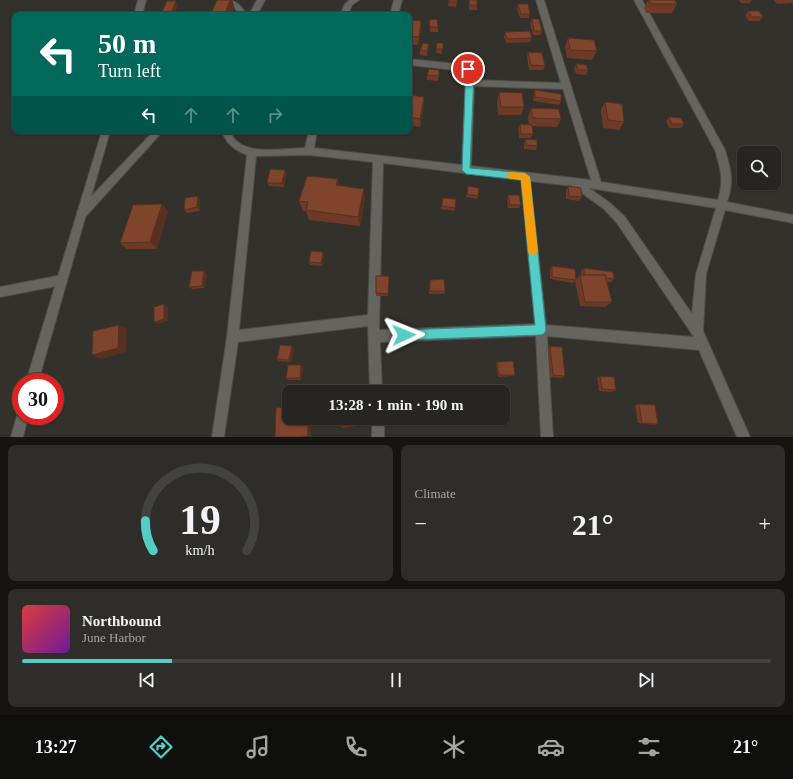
<!DOCTYPE html>
<html lang="en">
<head>
<meta charset="utf-8">
<style>
	:root { --surface:#262521; --page:#2e2d2a; --text:#f1f3f6; --muted:#a4a5a5; --line:#42423f; --accent:#54cdc7 }
	body { margin:0; font-family:"Times New Roman",serif; background:var(--page); color:var(--text); height:100vh; display:flex; flex-direction:column; font-size:15px; white-space:nowrap }
	* { box-sizing:border-box; margin:0 }
	p { font-size:13px; color:var(--muted) }
	.icon { flex:none; width:22px; height:22px; fill:none; stroke:currentColor; stroke-width:2; stroke-linecap:round; stroke-linejoin:round }
	.map { position:relative; height:437px; overflow:hidden }
	.drawer { display:flex; flex-direction:column; gap:8px; padding:8px; background:#151412; flex:1 }
	.drawer>* { flex:none }
	.top-card { position:absolute; left:12px; top:12px; width:400px; height:122px; border-radius:8px; box-shadow:0 1px 3px #0004,0 0 0 1px var(--line); background:#00695c; color:#fff; overflow:hidden }
	.buttons { position:absolute; left:737px; top:146px; display:grid; gap:8px }
	.buttons a { display:grid; place-items:center; width:44px; height:44px; border-radius:8px; background:var(--surface); box-shadow:0 1px 3px #0004,0 0 0 1px var(--line); font-size:20px }
	.speed { position:absolute; left:12px; top:373px; display:flex; gap:8px; font-size:20px; font-weight:700; text-align:center }
	.speed>* { display:grid; place-content:center; width:52px; height:52px; border-radius:50%; background:var(--surface); box-shadow:0 1px 3px #0004,0 0 0 1px var(--line); line-height:1 }
	.speed .limit { border:6px solid #d22; background:#fff; color:#111 }
	.pin { position:absolute; display:grid; place-items:center; width:34px; height:34px; color:#fff; margin:-17px; border:2px solid #fff; border-radius:50%; box-shadow:0 1px 4px #0007 }
	.me { position:absolute; width:44px; margin:-22px; rotate:88deg; stroke-linejoin:round; filter:drop-shadow(0 0 3px #0008) }
	.turn { display:flex; align-items:center; gap:14px; height:84px; padding:0 20px; font-size:18px }
	.turn .icon { width:52px; height:52px; stroke-width:2.5 }
	.turn b { display:block; font-size:28px; line-height:34px }
	.lanes { display:flex; align-items:center; height:38px; padding:0 20px; background:#0003; justify-content:center; gap:20px; direction:ltr }
	.lanes .off { opacity:.35 }
	.big { font-size:30px; font-weight:700; line-height:1.1 }
	.drawer .widget { flex:1; display:flex; flex-direction:column; justify-content:center; gap:6px; min-width:0; padding:0 14px; border-radius:8px; background:var(--page) }
	.drawer .dial { align-items:center; gap:0 }
	.dial svg { height:104px; overflow:visible; fill:none; stroke:var(--line); stroke-width:7; stroke-linecap:round; text-anchor:middle }
	.dial text { fill:var(--text); stroke:none }
	.song { display:flex; align-items:center; gap:12px }
	.cover { width:48px; height:48px; border-radius:6px; background:linear-gradient(135deg,hsl(0 70% 55%),hsl(280 70% 35%)) }
	.played { height:4px; border-radius:2px; background:linear-gradient(90deg,var(--accent) 20%,var(--line) 20%) }
	.keys { display:flex; justify-content:space-around; direction:ltr }
	.heat { display:flex; justify-content:space-between; align-items:center; font-size:22px; direction:ltr }
	.drawer .tiles { flex:1; display:grid; gap:8px; grid-template-columns:1fr 1fr }
	.widget:last-child { grid-column:span 2 }
	.trip { position:absolute; left:282px; top:385px; width:228px; height:40px; border-radius:8px; background:var(--surface); box-shadow:0 1px 3px #0004,0 0 0 1px var(--line); font-weight:700; line-height:40px; text-align:center }
	.tabs { display:flex; height:64px; justify-content:space-around; align-items:center; background:#0f0f0d; color:var(--muted) }
	.tabs .icon { width:28px; height:28px }
	.tabs .active { color:var(--accent) }
	.tabs b { font-size:18px; color:var(--text) }
	.map>svg:first-child { display:block }
	.lines { fill:none; stroke-linecap:round; stroke-linejoin:round }
	.minor-casing { stroke:#4d4d49; stroke-width:2 }
	.tertiary-casing { stroke:#4d4d49; stroke-width:2 }
	.minor { fill:#65645f; fill-rule:evenodd }
	.tertiary { fill:#65645f; fill-rule:evenodd }
	.wall { fill:#6c3a26 }
	.shaded-wall { fill:#58301f }
	.building { fill:#7e442c; stroke:#58301f }
	.route { fill:#54cdc7; stroke:#378581 }
	.slow { fill:#f59e0b }
</style>
</head>
<body>
<div class="map">
<svg width="793" height="437" viewBox="0 0 793 437">
	<rect width="100%" height="100%" fill="#32312c"/>
	<g class="lines">
		<defs>
			<path id="minor" d="M224,0c13,0 16,5 23,15h-8l-5,-9z
				M257,0h8l-8,15h-8z
				M350,0h9l-7,5 -4,10h-8l5,-11z
				M394,0h8l-4,15h-8z
				M536,0h8l57,182 117,18c6,-20 3,-30 -3,-50l-81,-150h8l83,150c6,21 9,31 2,52l66,13v8l-68,-13 -19,64 -3,57 47,106h-13l-38,-87 -152,-14 6,101h-12l-5,-101 -156,6 2,50h-12l-2,-66 -130,16 -14,95h-12l15,-100 20,-182c-12,-5 -21,-11 -25,-24h8c9,27 53,17 75,17l4,-17h8l-3,17 148,17 4,-91 -1,-3 -56,-6v-6l57,6 6,4 2,11 87,3zM474,86l89,3 28,91 -120,-14zM309,155l64,7 -5,153 -129,15 17,-174zM383,163l138,17 14,144 -156,6zM530,181l42,5 32,23 13,14 77,114 -148,-12zM589,188l127,20 -20,66 -4,40 -67,-97 -15,-14z
				M154,131h9l-77,85h-8l-1,-3 1,-3z
				M62,275l4,1 1,4 -1,4 -4,1 -62,12v-10z
				M372,418h12v19h-12z"/>
			<path id="tertiary" d="M138,0h8l-4,15h-8z
				M102,131h8l-72,251h-12z
				M21,410v6h7l-5,21h-12l7,-25z"/>
		</defs>
		<use href="#minor" class="minor-casing"/>
		<use href="#tertiary" class="tertiary-casing"/>
		<use href="#minor" class="minor"/>
		<use href="#tertiary" class="tertiary"/>
	</g>
	<path class="wall" d="M217,0h15l2,6 -3,9h-19l-1,-1z
		M449,0l8,2 -1,5 -8,-1z
		M469,0l8,5v5h-8z
		M648,0h27l2,4 -5,9h-26l-2,-5z
		M739,0h13l-2,3h-9z
		M774,0h19v3l-16,1z
		M518,4l12,10 -1,4h-9l-3,-9z
		M748,11l15,6 -4,4h-10l-4,-5z
		M532,19l10,12 -1,4h-8l-3,-11z
		M409,20l12,1v9l-3,15 -9,-1z
		M429,20l9,7v5h-8z
		M505,32l27,6 -2,4 -24,1 -2,-6z
		M568,38l29,13 -5,9 -25,-2 -2,-11z
		M437,43h6l-1,11 -6,-1z
		M429,44v5l-2,7 -7,-1v-5z
		M528,52l17,14 -2,4h-14l-2,-13z
		M576,64l12,6 -2,5 -10,-1 -2,-5z
		M439,70l-1,11 -11,-1v-5z
		M535,90l26,11 -2,4 -26,-4 1,-7z
		M499,92l25,15 -3,8h-23l-1,-14z
		M409,95l15,2v9l-4,21 -11,-2z
		M605,102l19,20 -5,8 -16,-2 -2,-18z
		M531,108l30,11 -4,8 -25,-1 1,8 -2,4h-12l-1,-10 2,-4h9l-1,-7z
		M669,117l15,7 -3,4h-12l-3,-7z
		M526,139l11,7 -1,4 -12,-1v-6z
		M285,170l1,3 -2,14 -15,-1 -2,-3z
		M339,186l26,13 -5,27 -51,-6 -3,-9h-3l-4,-10z
		M468,186l10,10 -1,3 -11,-2z
		M568,186l14,11 -3,4 -13,-2v-9z
		M508,195l13,10 -2,3h-11l-1,-9z
		M198,196l2,3v12l-13,2 -3,-3z
		M443,198l12,10 -1,3 -13,-2z
		M168,211l-11,38h-30l-7,-6z
		M323,252l1,3 -2,11 -12,-1 -1,-3z
		M552,266l24,13 4,-4h1v-4l3,-3 30,11 -3,3h-4l5,20 -7,5 -25,-1 -5,-25 -2,2 -23,-4v-10z
		M207,274l-3,14 -12,1 -3,-2z
		M389,276l-1,20h-12v-3z
		M430,280l15,11 -1,3h-15z
		M292,346l2,2 -3,14 -12,-1 -2,-2z
		M550,346l15,30 -3,2 -12,-1 -2,-29z
		M497,362l18,13 -2,1 -15,1 -2,-13z
		M301,365l2,2 -2,13h-13l-2,-2z
		M600,376l16,14 -4,2 -13,-1 -2,-14z
		M639,404l19,20 -4,1 -16,-2 -3,-18z
		M357,418v8l-15,2 -2,-2z"/>
	<path class="shaded-wall" d="M230,0h2l2,6 -3,9h-5l-1,-1z
		M176,1l2,4 -4,10h-4z
		M421,21v9l-3,15z
		M429,44v5l-2,7v-5z
		M424,97v9l-4,21v-8z
		M285,170l1,3 -2,14 -2,-4z
		M338,179l2,11 -4,-5z
		M364,189l1,10 -5,27 -2,-9z
		M198,196l2,3v12l-3,-4z
		M162,204l6,7 -11,38 -7,-7z
		M323,252l1,3 -2,11 -1,-3z
		M204,271l3,3 -3,14 -2,-2z
		M164,304l4,3v14l-11,3 -3,-2z
		M119,325l8,4 -1,23 -25,7 -9,-4z
		M292,346l2,2 -3,14 -2,-2z
		M301,365l2,2 -2,13 -1,-2z
		M308,418h3v19l-3,-1z
		M355,418h2v8l-1,-1z"/>
	<path class="building" d="M217,0h13l-5,14h-14z
		M449,0h8v2h-8z
		M469,0h8v5h-7z
		M649,0h26l2,4h-26z
		M167,1h9l-4,10 -10,1z
		M518,4h10l2,10h-9z
		M178,11l-1,4h-19l2,-3z
		M748,11h11l4,6h-11z
		M437,19l1,8h-8l-1,-7z
		M532,19h7l3,12h-8z
		M409,20l12,1 -2,16 -10,-1z
		M530,31l2,7 -25,1 -2,-7z
		M568,38l26,2 3,11 -27,-1z
		M423,43l6,1 -2,7 -7,-1z
		M437,43h6v6h-7z
		M528,52l14,1 3,13 -14,-1z
		M576,64l10,1 2,5h-10z
		M429,69l10,1v6l-12,-1z
		M535,90l26,4v7l-26,-4z
		M499,92l23,1 2,14h-23z
		M409,95l15,2 -4,22 -11,-2z
		M605,102l17,2 2,18 -16,-2z
		M531,108l28,1 2,10 -28,-1z
		M669,117l12,1 3,6h-12z
		M520,124l12,1 1,9h-12z
		M526,139l11,1v6l-11,-1z
		M270,169l15,1 -3,13h-15z
		M307,176l31,3 -2,6 28,4 -6,28 -52,-7 2,-8 -9,-1z
		M468,186l11,2 -1,8 -11,-2z
		M568,186l13,2 1,9 -13,-1z
		M508,195h11l2,10h-11z
		M198,196l-1,11 -13,3 1,-12z
		M443,198l13,1 -1,9 -13,-2z
		M162,204l-12,38 -30,1 13,-38z
		M311,251l12,1 -2,11 -12,-1z
		M552,266l23,3 1,11 -24,-3z
		M584,268l29,4 1,7 -8,-1 -1,-3h-21z
		M192,271h12l-2,15 -13,1z
		M580,275h25l7,27h-27z
		M376,276h13l-1,18 -12,-1z
		M444,279l1,12h-15v-11z
		M164,304v15l-10,3v-15z
		M119,325l-1,23 -26,7 1,-24z
		M280,345l12,1 -3,14 -12,-1z
		M550,346l12,1 3,29 -12,-1z
		M513,361l2,14h-16l-2,-13z
		M288,365h13l-1,13h-14z
		M600,376l14,1 2,13 -14,-1z
		M354,385v7h-14v-5z
		M639,404l16,1 3,19 -16,-1z
		M289,406v12h19v18l-7,1h-26l1,-29z
		M340,418h15l1,7 -16,1z"/>
	<path class="route" d="M466,67h5l3,7 -4,94 55,5 5,4 16,153 -2,4 -3,1 -137,5 -4,-1 -1,-4 1,-4 4,-1 131,-5 -14,-145 -55,-6 -4,-4z"/>
	<path class="slow" d="M510,172l15,1 5,4 8,75 -5,4 -5,-4 -7,-72 -14,-2 -1,-3z"/>
</svg>
<div class="buttons">
<a><svg class="icon" aria-label="search" viewBox="0 0 24 24"><circle cx="10" cy="10" r="6"/><path d="M15 15l6 6"/></svg></a>
</div>
<div class="speed"><div class="limit">30</div></div>
<div class="pin" style="left:468px;top:69px;background:#d93025"><svg class="icon" aria-label="arrive" viewBox="0 0 24 24"><path d="M6 21V4h12l-3 4 3 4H6"/></svg></div>
<svg class="me" style="left:404px;top:335px" viewBox="-20 -20 40 40"><path d="M0-17L14 15 0 8-14 15z" fill="#54cdc7" stroke="#fff" stroke-width="4"/></svg>
<div class="trip">13:28 · 1 min · 190 m</div>
<div class="top-card">
<div class="turn"><svg class="icon" aria-label="left" viewBox="0 0 24 24"><path d="M17 20v-9H6M10 6l-5 5 5 5"/></svg><div><b>50 m</b>Turn left</div></div>
<div class="lanes"><svg class="icon" aria-label="left" viewBox="0 0 24 24"><path d="M17 20v-9H6M10 6l-5 5 5 5"/></svg><svg class="icon off" aria-label="ahead" viewBox="0 0 24 24"><path d="M12 20V5M6 11l6-6 6 6"/></svg><svg class="icon off" aria-label="ahead" viewBox="0 0 24 24"><path d="M12 20V5M6 11l6-6 6 6"/></svg><svg class="icon off" aria-label="right" viewBox="0 0 24 24"><path d="M7 20v-9h11M14 6l5 5-5 5"/></svg></div>
</div>
</div>
<section class="drawer">
<div class="tiles">
<div class="widget dial"><svg viewBox="0 0 100 80">
<path d="M14 69A42 42 0 1 1 86 69"/>
<path d="M14 69A42 42 0 0 1 8 46" stroke="#54cdc7"/>
<text x="50" y="56" font-size="32" font-weight="700">19</text>
<text x="50" y="72" font-size="11">km/h</text>
</svg></div>
<div class="widget"><p>Climate</p>
<div class="heat"><a>−</a><b class="big">21°</b><a>+</a></div>
</div>
<div class="widget">
<div class="song"><i class="cover"></i><div><b>Northbound</b><p>June Harbor</p></div></div>
<div class="played"></div>
<div class="keys"><svg class="icon" aria-label="previous" viewBox="0 0 24 24"><path d="M18 5L8 12l10 7zM5 5v14"/></svg><svg class="icon" aria-label="pause" viewBox="0 0 24 24"><path d="M8 5v14M16 5v14"/></svg><svg class="icon" aria-label="next" viewBox="0 0 24 24"><path d="M6 5l10 7-10 7zM19 5v14"/></svg></div>
</div>
</div>
</section>
<nav class="tabs">
<b>13:27</b>
<svg class="icon active" aria-label="directions" viewBox="0 0 24 24"><path d="M12 3l9 9-9 9-9-9zM9 14v-3h6M13 9l2 2-2 2"/></svg>
<svg class="icon" aria-label="music" viewBox="0 0 24 24"><path d="M9 18V5l10-2v13"/><circle cx="6" cy="18" r="3"/><circle cx="16" cy="16" r="3"/></svg>
<svg class="icon" aria-label="phone" viewBox="0 0 24 24"><path d="M5 4h4l2 5-3 2q2 4 5 5l2-3 5 2v4C11 20 4 13 5 4z"/></svg>
<svg class="icon" aria-label="climate" viewBox="0 0 24 24"><path d="M12 3v18M4 7l16 10M4 17L20 7"/></svg>
<svg class="icon" aria-label="car" viewBox="0 0 24 24"><path d="M5 17H2v-5l4-1 3-4h7l3 4 3 1v5h-3M9 17h6M6 11h13"/><circle cx="7" cy="17" r="2"/><circle cx="17" cy="17" r="2"/></svg>
<svg class="icon" aria-label="filters" viewBox="0 0 24 24"><path d="M4 7h16M4 17h16"/><circle cx="9" cy="7" r="2"/><circle cx="15" cy="17" r="2"/></svg>
<b>21°</b>
</nav>
</body>
</html>
